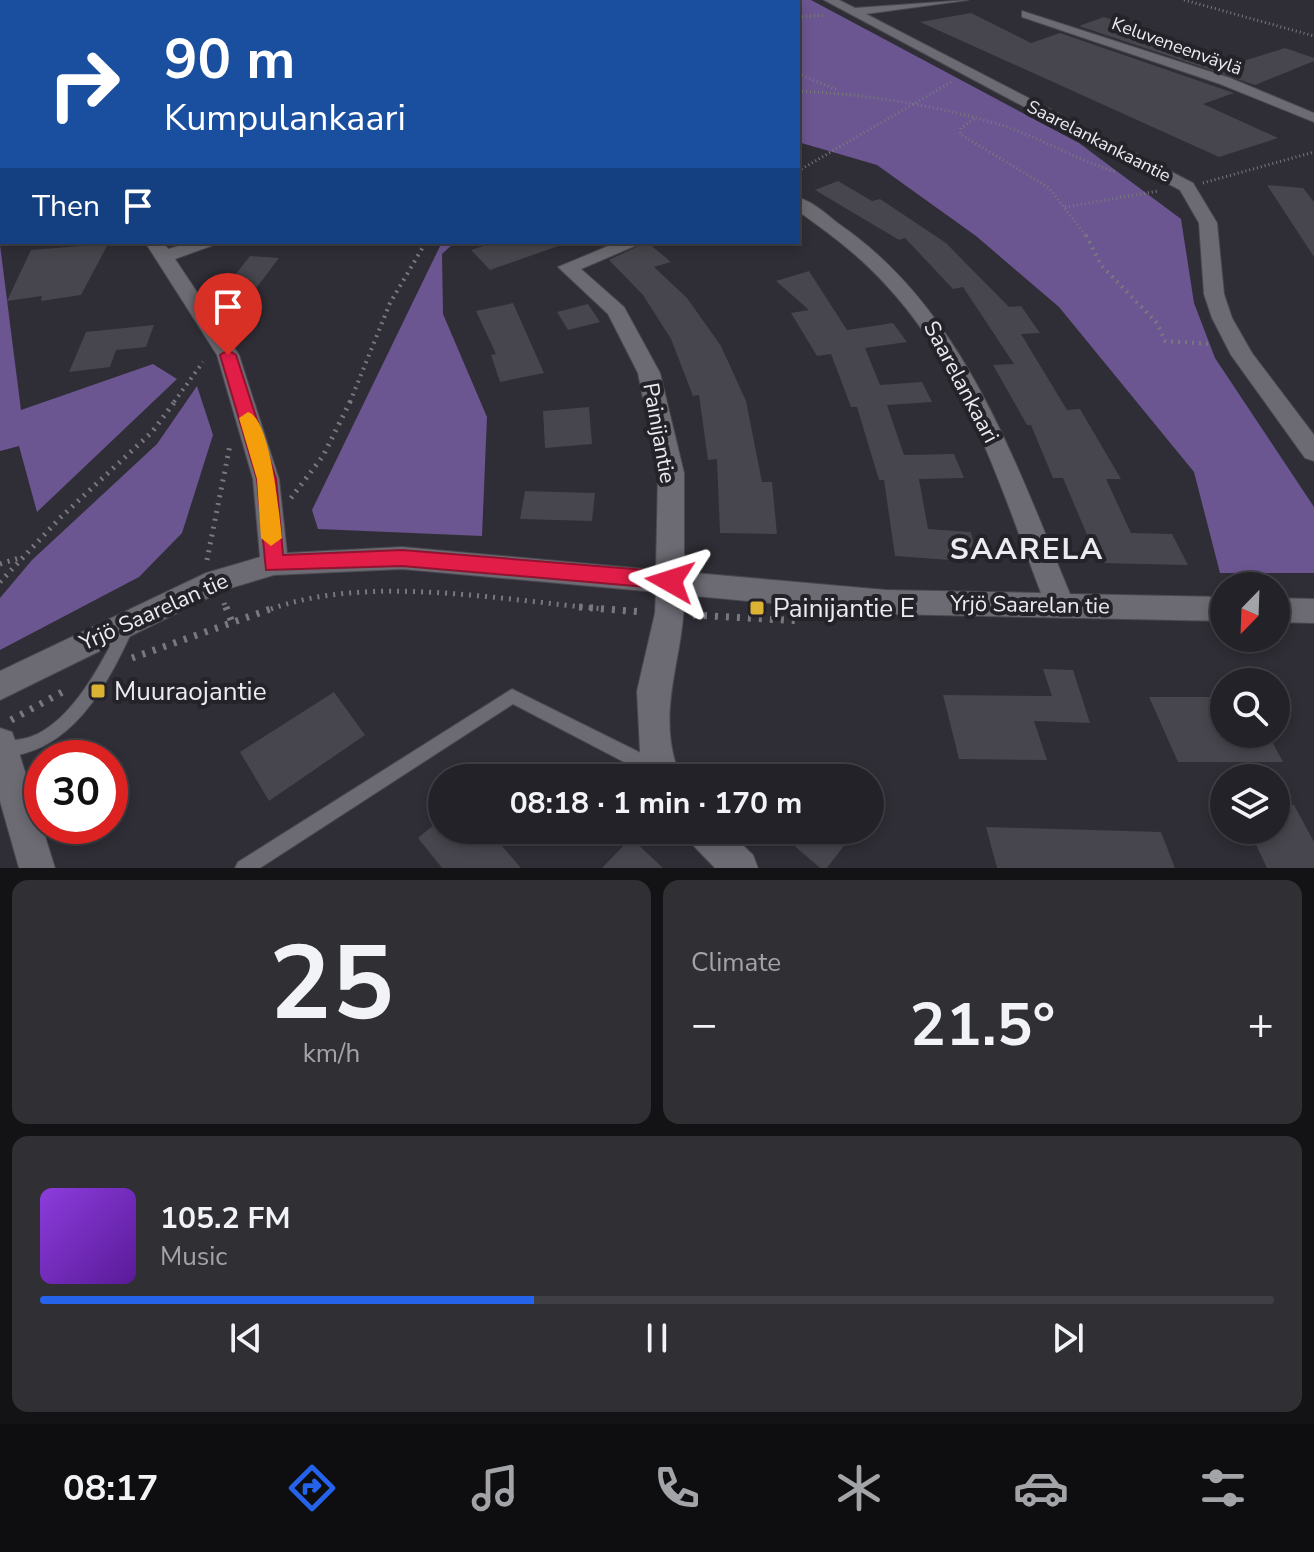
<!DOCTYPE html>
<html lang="en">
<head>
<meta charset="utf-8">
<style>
	:root { --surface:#232228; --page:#2f2f34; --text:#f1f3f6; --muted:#a3a4a8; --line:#403f45; --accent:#2563eb }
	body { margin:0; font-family:"Nunito Sans",sans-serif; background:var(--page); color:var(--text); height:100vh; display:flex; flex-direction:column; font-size:30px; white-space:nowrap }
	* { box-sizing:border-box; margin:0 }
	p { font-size:26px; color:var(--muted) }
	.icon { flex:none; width:44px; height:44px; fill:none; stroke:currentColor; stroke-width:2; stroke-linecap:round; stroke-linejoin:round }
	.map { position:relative; height:868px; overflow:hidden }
	.drawer { display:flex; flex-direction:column; gap:12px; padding:12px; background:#131316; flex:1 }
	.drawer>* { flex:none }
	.top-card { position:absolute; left:0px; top:0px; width:800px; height:244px; box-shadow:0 4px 12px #0003,0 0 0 2px var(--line); background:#1a4fa0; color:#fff; overflow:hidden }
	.needle { width:52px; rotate:203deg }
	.tools { position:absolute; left:1210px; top:572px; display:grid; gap:16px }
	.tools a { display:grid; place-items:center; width:80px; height:80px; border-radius:50%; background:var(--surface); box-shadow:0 4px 12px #0003,0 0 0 2px var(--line); font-size:40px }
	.speed { position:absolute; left:24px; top:740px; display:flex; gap:16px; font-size:40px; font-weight:700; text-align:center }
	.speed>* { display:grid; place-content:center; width:104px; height:104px; border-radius:50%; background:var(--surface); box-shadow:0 4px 12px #0003,0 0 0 2px var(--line); line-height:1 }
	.speed .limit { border:12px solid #d22; background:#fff; color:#111 }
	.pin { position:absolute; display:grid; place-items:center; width:68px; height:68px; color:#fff; margin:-82px -34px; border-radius:50% 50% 50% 0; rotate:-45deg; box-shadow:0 0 8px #0007 }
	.pin .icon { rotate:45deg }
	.me { position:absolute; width:88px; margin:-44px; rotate:276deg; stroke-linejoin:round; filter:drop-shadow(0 0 6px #0008) }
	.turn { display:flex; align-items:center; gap:28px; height:168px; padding:0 32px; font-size:36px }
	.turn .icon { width:104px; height:104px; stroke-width:2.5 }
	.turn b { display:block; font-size:56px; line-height:68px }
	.then { display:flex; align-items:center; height:76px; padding:0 32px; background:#0003; gap:16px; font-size:30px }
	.big { font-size:60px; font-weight:700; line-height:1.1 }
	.drawer .tile { flex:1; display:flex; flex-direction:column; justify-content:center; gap:12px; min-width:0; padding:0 28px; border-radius:16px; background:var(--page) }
	.drawer .dial { align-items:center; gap:0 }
	.dial b { font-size:104px; line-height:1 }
	.song { display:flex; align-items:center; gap:24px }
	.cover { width:96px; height:96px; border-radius:12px; background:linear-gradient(135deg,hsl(270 70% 55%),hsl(270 70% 35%)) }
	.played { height:8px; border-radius:4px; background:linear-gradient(90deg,var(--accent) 40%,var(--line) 40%) }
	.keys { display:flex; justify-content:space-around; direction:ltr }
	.heat { display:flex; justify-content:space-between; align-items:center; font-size:44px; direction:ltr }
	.drawer .tiles { flex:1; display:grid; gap:12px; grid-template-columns:1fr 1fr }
	.tile:last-child { grid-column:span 2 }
	.trip { position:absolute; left:428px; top:764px; width:456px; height:80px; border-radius:40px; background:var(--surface); box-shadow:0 4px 12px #0003,0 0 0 2px var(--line); font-weight:700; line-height:80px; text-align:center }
	.tab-bar { display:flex; height:128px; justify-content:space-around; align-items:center; background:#0e0e10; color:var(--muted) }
	.tab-bar .icon { width:56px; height:56px }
	.tab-bar .active { color:var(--accent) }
	.tab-bar b { font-size:36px; color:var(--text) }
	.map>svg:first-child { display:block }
	.forest { fill:#6b5691 }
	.building { fill:#47454d }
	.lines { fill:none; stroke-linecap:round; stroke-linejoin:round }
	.lane-casing { stroke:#4a484f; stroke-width:2 }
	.street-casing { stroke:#4a484f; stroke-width:2 }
	.path-far3 { stroke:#7a787f; stroke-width:3; stroke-dasharray:1 3; stroke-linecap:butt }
	.path-far2 { stroke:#7a787f; stroke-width:4; stroke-dasharray:2 5; stroke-linecap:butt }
	.path-far1 { stroke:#7a787f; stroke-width:5; stroke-dasharray:2 6; stroke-linecap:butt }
	.path { stroke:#7a787f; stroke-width:7; stroke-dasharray:3 8; stroke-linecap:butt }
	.lane { fill:#6c6a72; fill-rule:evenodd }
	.street { fill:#6c6a72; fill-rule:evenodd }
	.route { fill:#e11d48; stroke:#92132f; stroke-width:2 }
	.slow { fill:#f59e0b }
	.poi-dot { fill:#dcb233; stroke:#25232a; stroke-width:3 }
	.labels { text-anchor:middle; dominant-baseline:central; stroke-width:8; stroke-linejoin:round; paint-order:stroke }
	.far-street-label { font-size:18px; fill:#ecebf0; stroke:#25232a }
	.street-label { font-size:22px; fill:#ecebf0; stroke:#25232a }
	.near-poi-label { font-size:26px; fill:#ecebf0; stroke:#25232a; text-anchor:start }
	.district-label { font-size:30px; font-weight:bold; letter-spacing:2px; fill:#ecebf0; stroke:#25232a }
</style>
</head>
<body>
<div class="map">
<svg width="1314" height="868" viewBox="0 0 1314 868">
	<rect width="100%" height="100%" fill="#2f2d35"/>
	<path class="forest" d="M0,0h200l-198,2 -2,172z
		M564,0h247l268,143 102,76 13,84 21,55 99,149v66h-94l-26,-101 -135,-165 -83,-71 -99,-71 -79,-23v-140z
		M442,242h13l-13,12 1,60 44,103 -5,119 -164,-7 -6,-19z
		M0,245l21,165 132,-46 24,15 -140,133 -18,-66 -19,5z
		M197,386l16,49 -31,98 -43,44 -139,73v-52l32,-38 125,-116z"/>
	<path class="building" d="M971,13l60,30 29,-10 174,60 -31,11 75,34 -59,19 -299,-135z
		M1104,17l133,46 48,-15 29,10v3l-59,24 -176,-59z
		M838,181l34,20 8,-2 66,44 63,64 12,-1 19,27 -19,1 46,76 13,-1 41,70h-15l25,54 41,1 16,31 -89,-2 -36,-85h-10l-22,-53h-4l-34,-60 21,-1 -51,-77 -10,2 -48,-51 -6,2 -84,-50z
		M1267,185l36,3 11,14v55z
		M496,242h64l1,3 -71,25 -19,-20z
		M647,242l24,20 -17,5 33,31 34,48 25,55 16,81h10l5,52 -57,-1 -3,-74 -9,1 -9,-65 -6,1 -22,-57 -28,-44 -34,-35z
		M108,244l-27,51 -40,6 1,-5 -35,5 24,-51z
		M250,256l29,2 -25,33 -30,-2z
		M809,271l38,59 46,-7 14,19 -42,6 15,37 42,-3 10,20 -45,3 17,50 50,-1 10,24 -45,1 9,50 43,3 7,30 -83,-6 -11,-76h-5l-22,-73h-6l-20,-53 -14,2 -26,-43 18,-3 -33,-29z
		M513,303l31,70 -44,9 -9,-27 5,-1 -20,-43z
		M588,304l12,18 -32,8 -11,-18z
		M154,325l-8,22 -30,3 -6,17 -41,5 17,-40z
		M589,407l3,37 -47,4 -2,-37z
		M525,491l70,2 -3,28 -72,-2z
		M1043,669l30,1 17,53 -56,-2 13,39 -88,-1 -16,-64 109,1z
		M334,692l31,43 -96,66 -29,-49z
		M1149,697h75v37h44l15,28h-105z
		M1276,805h18l20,37v26h-47l-18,-38h27z
		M442,818v12h46l33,38h-79l-24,-30z
		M986,827l175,5 14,36h-178z
		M776,830h80l-29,38h-7z
		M631,838l32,30h-61z"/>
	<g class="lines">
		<defs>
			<path id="lane" d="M127,621l5,2 2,4c-26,57 -62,128 -134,130v-14c10,-3 21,-3 30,-6 43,-15 73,-77 92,-114z
				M512,689l147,73 2,6 -2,6 -6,2 -6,-2 -134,-70 -253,164h-25l3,-6z"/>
			<path id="street" d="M824,0h15l16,8 113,-8 -102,14 327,169 24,40 7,71 8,24 20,35 62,82v26l-9,-3 -74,-103 -19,-37 -8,-24 -5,-71 -19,-33z
				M1022,11l208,67 84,35v9l-94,-38 -198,-67z
				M798,198c15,3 29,17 41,26 124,85 176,237 231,370l154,3v24l-338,-7 -202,-19c1,63 -31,118 -3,183h-37l-3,-7 -4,-80 18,-78 1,-21 -254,-23 -128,6 -50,15 -224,110v-29l206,-98 54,-16 -7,-78 -36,-124 -72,-113h18l5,7 25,-7h29l-47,17 64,96 40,124 8,74 115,-6 254,23 2,-97 -20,-100 -30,-59 -50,-47 60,-25h26l-63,27 43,38 36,66 24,100v99l202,18 155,3c-40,-105 -76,-224 -155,-308 -26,-29 -56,-51 -88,-74z
				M1276,598l38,1v24l-38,-1z
				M0,728l12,4 4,11 39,125h-36l-19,-67z
				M684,830h43l26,25 5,13h-43l-25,-26z"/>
		</defs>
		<use href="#lane" class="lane-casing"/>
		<use href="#street" class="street-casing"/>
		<path class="path-far3" d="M749,0l4,2
			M1184,0l130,36
			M42,2l21,-2
			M325,2l3,-2
			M798,17l27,-2
			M798,74l40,16
			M798,91c65,3 130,13 193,31 44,12 82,37 125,50
			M799,91l1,-16
			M974,119l-13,9 -1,6 89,54 38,49
			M798,171l155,-90
			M1203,183l111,-31
			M1065,207l93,-16"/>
		<path class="path-far2" d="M1086,235l15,30 56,58 8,18 48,3
			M174,402l29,-40
			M350,402l40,-99 36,-61"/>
		<path class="path-far1" d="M291,498l32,-42 28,-56
			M207,560l23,-115
			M0,564l22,-7
			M0,582l61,-65 91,-85 24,-32
			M224,603l2,6
			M271,609c97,-35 230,-9 333,0"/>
		<path class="path" d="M226,607l5,13
			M579,607l64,5
			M693,615l109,6
			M132,658l144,-51
			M11,720l55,-30"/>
		<use href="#lane" class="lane"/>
		<use href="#street" class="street"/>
	</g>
	<path class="route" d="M228,350l8,5 40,124 7,76 119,-5 268,22 11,9 -3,6 -8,2 -268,-23 -136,4 -9,-91 -37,-124z"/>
	<path class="slow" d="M248,412c23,7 31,103 34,126l-11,8 -10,-8 -4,-59 -18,-61z"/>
	<g class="poi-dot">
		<rect x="749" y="600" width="16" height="16" rx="4"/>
		<rect x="90" y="683" width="16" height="16" rx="4"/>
	</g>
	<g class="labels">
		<g class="far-street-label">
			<text transform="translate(1177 46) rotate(20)">Keluveneenväylä</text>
			<text transform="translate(1099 141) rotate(27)">Saarelankankaantie</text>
		</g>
		<g class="street-label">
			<text transform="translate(961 382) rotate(62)">Saarelankaari</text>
			<text transform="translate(659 433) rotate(80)">Painijantie</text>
			<text transform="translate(1030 605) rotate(1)">Yrjö Saarelan tie</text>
			<text transform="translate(154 612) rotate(-24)">Yrjö Saarelan tie</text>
		</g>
		<g class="near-poi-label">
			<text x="773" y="608">Painijantie E</text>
			<text x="114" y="691">Muuraojantie</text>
		</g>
		<g class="district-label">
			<text x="1027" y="549">SAARELA</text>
		</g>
	</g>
</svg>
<div class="tools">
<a><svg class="needle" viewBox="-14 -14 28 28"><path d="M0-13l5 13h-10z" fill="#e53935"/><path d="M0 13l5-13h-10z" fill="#a3a4a8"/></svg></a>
<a><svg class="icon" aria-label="search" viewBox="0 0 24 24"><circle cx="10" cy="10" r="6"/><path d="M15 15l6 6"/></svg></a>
<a><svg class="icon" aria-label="layers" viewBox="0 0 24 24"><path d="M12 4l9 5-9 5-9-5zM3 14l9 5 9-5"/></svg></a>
</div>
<div class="speed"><div class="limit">30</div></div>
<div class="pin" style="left:228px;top:355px;background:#d93025"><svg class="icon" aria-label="arrive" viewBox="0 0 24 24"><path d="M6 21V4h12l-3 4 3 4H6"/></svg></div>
<svg class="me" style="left:670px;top:581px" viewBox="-20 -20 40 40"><path d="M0-17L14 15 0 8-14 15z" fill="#e11d48" stroke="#fff" stroke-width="4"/></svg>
<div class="trip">08:18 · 1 min · 170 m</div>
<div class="top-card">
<div class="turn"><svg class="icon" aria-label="right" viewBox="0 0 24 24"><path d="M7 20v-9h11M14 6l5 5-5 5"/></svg><div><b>90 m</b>Kumpulankaari</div></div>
<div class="then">Then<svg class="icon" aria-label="arrive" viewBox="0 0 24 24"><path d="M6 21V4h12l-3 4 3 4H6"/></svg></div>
</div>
</div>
<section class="drawer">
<div class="tiles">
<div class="tile dial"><b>25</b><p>km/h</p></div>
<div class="tile"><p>Climate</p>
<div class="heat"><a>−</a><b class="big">21.5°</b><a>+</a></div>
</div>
<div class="tile">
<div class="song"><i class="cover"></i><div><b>105.2 FM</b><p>Music</p></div></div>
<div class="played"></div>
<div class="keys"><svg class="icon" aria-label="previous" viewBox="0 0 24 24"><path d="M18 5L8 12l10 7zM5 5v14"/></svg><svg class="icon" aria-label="pause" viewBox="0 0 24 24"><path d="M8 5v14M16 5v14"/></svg><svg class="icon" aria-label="next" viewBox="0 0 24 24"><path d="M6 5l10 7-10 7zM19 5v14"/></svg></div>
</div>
</div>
</section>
<nav class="tab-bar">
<b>08:17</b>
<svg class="icon active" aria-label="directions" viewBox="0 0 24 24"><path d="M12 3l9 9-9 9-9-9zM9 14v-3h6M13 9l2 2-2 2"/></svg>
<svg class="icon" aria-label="music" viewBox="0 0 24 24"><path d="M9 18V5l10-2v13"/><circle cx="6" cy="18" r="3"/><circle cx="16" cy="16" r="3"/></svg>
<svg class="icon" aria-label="phone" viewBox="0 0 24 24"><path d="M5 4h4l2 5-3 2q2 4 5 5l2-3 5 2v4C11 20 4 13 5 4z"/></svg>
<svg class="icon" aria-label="climate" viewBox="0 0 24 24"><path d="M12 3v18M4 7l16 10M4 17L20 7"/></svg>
<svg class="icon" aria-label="car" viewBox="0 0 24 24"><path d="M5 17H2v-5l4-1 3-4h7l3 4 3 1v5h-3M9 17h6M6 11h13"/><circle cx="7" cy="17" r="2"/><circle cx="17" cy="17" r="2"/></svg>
<svg class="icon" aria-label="filters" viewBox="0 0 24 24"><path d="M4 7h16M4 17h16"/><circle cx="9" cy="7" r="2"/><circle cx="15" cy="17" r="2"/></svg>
</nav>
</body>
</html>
